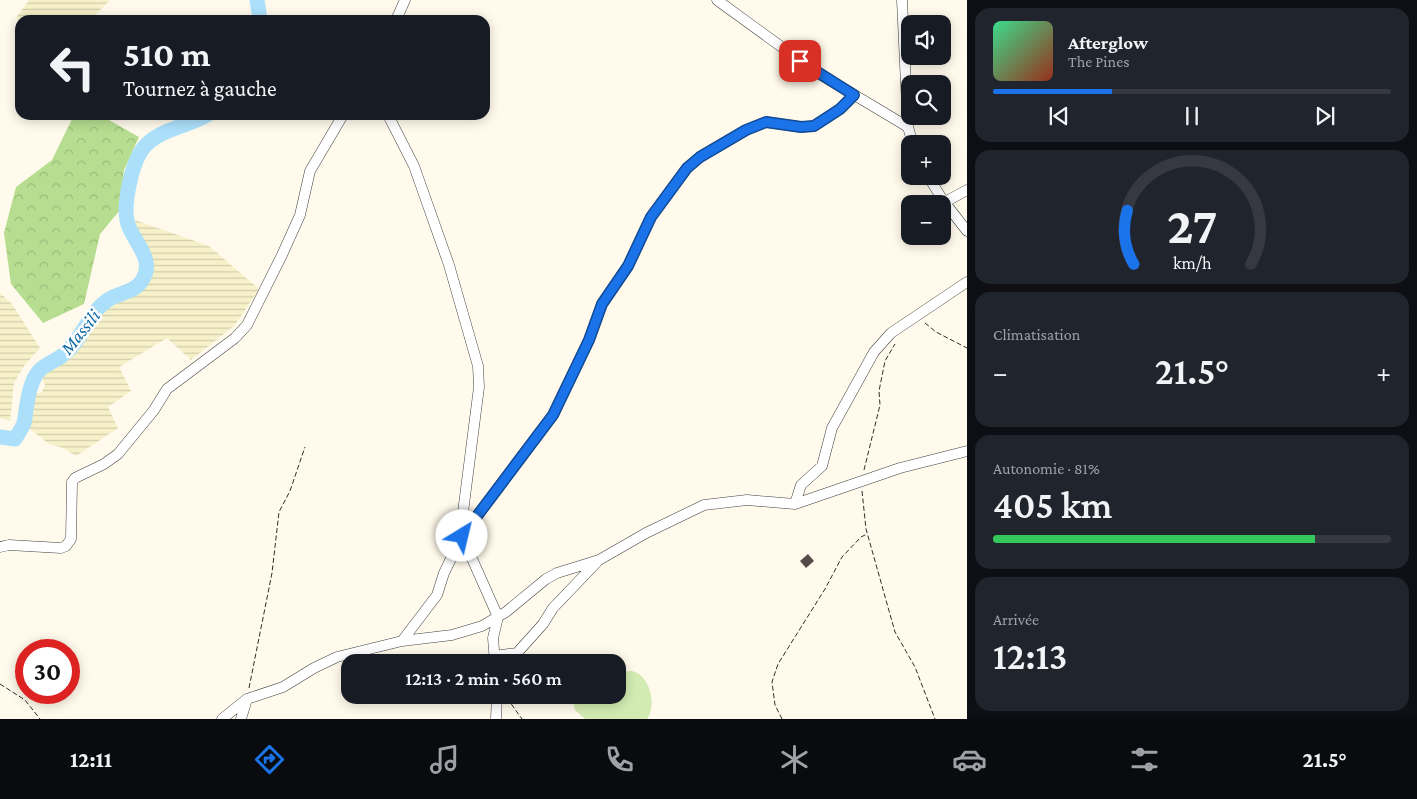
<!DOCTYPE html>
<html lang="fr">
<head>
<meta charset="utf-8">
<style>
	:root { --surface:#171b24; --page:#20242c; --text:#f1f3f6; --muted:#9ea1a6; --line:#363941; --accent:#1a73e8 }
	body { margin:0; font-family:"Crimson Pro",serif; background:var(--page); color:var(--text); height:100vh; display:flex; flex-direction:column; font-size:19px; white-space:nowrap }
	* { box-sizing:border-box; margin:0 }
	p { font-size:16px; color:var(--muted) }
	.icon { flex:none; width:28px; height:28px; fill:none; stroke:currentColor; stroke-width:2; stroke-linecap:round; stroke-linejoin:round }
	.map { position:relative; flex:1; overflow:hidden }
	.sheet { display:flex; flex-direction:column; gap:8px; padding:8px; background:#0d0f14; width:450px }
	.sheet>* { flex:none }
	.hud { position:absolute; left:15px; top:15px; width:475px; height:105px; border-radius:15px; box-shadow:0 2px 12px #0003; background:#171b24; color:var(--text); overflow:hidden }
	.tools { position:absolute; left:901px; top:15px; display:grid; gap:10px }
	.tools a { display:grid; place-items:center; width:50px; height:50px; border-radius:10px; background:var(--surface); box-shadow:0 2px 12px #0003; font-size:25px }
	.speed { position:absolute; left:15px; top:639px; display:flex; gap:10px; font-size:25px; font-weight:700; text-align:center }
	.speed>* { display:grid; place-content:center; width:65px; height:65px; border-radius:50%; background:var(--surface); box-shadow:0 2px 12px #0003; line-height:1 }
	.speed .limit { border:8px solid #d22; background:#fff; color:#111 }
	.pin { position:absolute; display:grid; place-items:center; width:42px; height:42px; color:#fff; margin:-21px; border-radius:10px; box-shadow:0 2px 8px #0006 }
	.me { position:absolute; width:55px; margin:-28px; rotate:36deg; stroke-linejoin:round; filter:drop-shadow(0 0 4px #0008) }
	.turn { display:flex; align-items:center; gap:18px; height:105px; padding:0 25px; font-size:22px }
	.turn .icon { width:65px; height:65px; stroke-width:2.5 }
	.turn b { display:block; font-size:35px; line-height:42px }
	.big { font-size:38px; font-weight:600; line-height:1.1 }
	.sheet .card { flex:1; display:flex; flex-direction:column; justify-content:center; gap:8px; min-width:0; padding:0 18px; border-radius:15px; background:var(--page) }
	.sheet .dial { align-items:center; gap:0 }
	.dial svg { height:130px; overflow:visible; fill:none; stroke:var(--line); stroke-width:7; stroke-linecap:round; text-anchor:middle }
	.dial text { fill:var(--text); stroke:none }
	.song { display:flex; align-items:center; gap:15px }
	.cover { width:60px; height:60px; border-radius:8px; background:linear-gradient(135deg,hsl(150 70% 55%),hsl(10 70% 35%)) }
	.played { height:5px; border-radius:2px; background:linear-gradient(90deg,var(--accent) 30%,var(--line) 30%) }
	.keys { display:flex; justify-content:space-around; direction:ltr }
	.heat { display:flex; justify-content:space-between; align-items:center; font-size:28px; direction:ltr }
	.charge { height:8px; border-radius:4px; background:linear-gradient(90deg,#34c759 81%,var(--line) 0) }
	.trip { position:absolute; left:341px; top:654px; width:285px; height:50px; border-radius:15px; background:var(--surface); box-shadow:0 2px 12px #0003; font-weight:600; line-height:50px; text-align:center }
	.tab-bar { display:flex; height:80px; justify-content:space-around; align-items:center; background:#090b0e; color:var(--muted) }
	.tab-bar .icon { width:35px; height:35px }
	.tab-bar .selected { color:var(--accent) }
	.tab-bar b { font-size:22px; color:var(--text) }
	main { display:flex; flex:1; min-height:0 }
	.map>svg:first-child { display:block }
	.farmland { fill:url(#farmland-rules) }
	.grass { fill:#d2ebb2 }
	.forest { fill:url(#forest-crowns) }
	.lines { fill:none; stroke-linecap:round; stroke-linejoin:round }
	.river { stroke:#ace0fa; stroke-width:15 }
	.building { fill:#554c48 }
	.street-casing { stroke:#3f3f3f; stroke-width:11 }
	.path { stroke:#2e2e2e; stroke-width:1; stroke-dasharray:5 2.5; stroke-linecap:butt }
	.street { stroke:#fff; stroke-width:10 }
	.route-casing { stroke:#114b97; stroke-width:12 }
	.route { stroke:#1a73e8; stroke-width:9 }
	.labels { text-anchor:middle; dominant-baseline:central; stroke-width:5; stroke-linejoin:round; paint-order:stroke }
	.water-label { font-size:19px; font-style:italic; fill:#0e68a4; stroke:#fff }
</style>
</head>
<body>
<main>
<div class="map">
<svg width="967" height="719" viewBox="0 0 967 719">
	<defs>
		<pattern id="farmland-rules" width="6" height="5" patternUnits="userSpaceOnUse" patternTransform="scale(1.25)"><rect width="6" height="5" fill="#f6f1c9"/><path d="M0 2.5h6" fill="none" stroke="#d2cdab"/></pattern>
		<pattern id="forest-crowns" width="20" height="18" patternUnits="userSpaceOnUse" patternTransform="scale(1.25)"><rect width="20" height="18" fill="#b6dd90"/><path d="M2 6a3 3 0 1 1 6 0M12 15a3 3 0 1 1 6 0" fill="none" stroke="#9bbc7b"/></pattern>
	</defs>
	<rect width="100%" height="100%" fill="#fffaeb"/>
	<path class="farmland" d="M29,0h81l-17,17 -18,3h-55v2l-4,-4z
		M135,220l74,26 50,43 -24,36 -44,35 -24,-22 -48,29 12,24 -23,16 10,21 -42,28 -13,-8 -14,-4 -20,-16 7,-34 6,-2 3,-7 -3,-9 23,-16 18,-18 14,-27 45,-26 8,-14 1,-14 -12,-24z
		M0,293l12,11 28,44 -16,18 -10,17 -4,38 -10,-3z"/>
	<path class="grass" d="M630,671c19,1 28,34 17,48h-62l-10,-9 -2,-8 4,-7h41v-22z"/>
	<path class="forest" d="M74,115h26l39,22 -15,33 -4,40 -20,24 -16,70 -41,19 -32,-39 -7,-51 12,-46 36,-27z"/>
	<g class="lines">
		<path class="river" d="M257,0l3,20
			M0,437l15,2c3,-5 7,-11 9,-16 3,-16 4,-38 14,-51 6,-8 18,-11 25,-17 21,-16 24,-43 48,-57 11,-6 25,-6 32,-19 11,-19 -7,-35 -14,-52 -8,-18 3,-68 17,-82 16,-16 42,-19 61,-30"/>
	</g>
	<path class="building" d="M808,554l6,7 -8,7 -6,-7z"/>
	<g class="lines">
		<defs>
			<path id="street" d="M717,0l99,72 92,55
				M902,0l6,127 5,17
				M396,20l9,-20
				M388,115l26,51 35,99 29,101 1,21 -17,133v16l36,81 -5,21 2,24
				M928,176l14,23 25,32
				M945,202l22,-12
				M795,504l6,-19 21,-19 10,-38 42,-76 17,-19 76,-51
				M0,547l9,-2 52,3 5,-2 5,-7 1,-57 3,-4 29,-14 14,-10 36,-44 13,-21 68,-51 12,-13 35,-70 18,-40 10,-44 33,-56
				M402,641l35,-46 7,-22 18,-37 91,-121 36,-75 13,-36 26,-38 23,-49 36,-49 13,-11 46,-27 20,-8 35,5 13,-1 26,-17 14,-14
				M494,656l23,-3 26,-29 10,-16 44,-46
				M222,719l25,-20 36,-12 31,-19 23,-11 65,-16 50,-6 30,-9 24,-14 40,-33 11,-6 42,-13 47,-27 58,-28 43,-5 48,4 105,-36 67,-17
				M241,719l6,-20
				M496,719l1,-24"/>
		</defs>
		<use href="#street" class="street-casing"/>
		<path class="path" d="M925,323l11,9 31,16
			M864,470l16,-65 -1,-14 6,-30 10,-17
			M862,491l4,38 29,103 20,35 20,52
			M0,684l25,16 15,19
			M249,688l23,-115 7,-61 11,-21 15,-44
			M507,698l15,21
			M782,719l-7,-14 -3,-23 6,-18 47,-75 17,-32 19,-20 6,-3"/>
		<use href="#street" class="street"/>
	</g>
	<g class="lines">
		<defs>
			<path id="route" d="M462,536l91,-121 36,-75 13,-36 26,-38 23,-49 36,-49 13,-11 46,-27 20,-8 35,5 13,-1 26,-17 14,-14 -54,-34"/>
		</defs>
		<use href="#route" class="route-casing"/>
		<use href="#route" class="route"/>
	</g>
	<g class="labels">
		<g class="water-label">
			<text transform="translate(80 332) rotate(-51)">Massili</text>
		</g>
	</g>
</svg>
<div class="tools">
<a><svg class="icon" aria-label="sound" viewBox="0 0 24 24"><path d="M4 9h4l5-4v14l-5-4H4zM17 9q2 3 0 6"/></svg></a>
<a><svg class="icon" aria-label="search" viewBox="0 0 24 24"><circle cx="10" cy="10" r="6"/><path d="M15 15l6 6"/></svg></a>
<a>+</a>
<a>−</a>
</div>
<div class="speed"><div class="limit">30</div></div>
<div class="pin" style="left:800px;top:61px;background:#d93025"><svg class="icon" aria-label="arrive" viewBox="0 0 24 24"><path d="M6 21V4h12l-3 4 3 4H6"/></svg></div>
<svg class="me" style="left:462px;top:536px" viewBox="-20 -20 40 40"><circle r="19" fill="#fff"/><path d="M0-13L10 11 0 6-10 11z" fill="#1a73e8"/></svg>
<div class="trip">12:13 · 2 min · 560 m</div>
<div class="hud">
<div class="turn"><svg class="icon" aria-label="left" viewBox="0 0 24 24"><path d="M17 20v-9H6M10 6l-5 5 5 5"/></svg><div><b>510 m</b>Tournez à gauche</div></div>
</div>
</div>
<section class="sheet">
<div class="card">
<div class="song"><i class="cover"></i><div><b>Afterglow</b><p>The Pines</p></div></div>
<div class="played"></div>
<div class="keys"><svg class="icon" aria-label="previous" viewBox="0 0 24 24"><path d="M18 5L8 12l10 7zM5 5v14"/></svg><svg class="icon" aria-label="pause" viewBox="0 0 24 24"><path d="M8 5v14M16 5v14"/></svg><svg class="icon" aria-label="next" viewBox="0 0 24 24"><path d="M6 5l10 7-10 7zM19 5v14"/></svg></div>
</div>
<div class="card dial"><svg viewBox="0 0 100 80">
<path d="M14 69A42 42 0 1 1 86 69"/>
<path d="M14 69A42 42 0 0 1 10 36" stroke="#1a73e8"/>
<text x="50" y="56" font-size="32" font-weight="700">27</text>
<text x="50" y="72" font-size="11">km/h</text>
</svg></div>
<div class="card"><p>Climatisation</p>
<div class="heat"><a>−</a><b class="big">21.5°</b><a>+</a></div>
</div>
<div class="card"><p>Autonomie · 81%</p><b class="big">405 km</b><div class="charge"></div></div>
<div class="card"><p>Arrivée</p><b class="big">12:13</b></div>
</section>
</main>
<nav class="tab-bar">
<b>12:11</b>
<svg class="icon selected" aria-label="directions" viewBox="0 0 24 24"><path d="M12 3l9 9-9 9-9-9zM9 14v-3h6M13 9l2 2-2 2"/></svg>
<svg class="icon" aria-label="music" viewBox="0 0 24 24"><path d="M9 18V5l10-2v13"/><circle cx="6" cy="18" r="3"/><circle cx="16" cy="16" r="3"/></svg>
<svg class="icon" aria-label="phone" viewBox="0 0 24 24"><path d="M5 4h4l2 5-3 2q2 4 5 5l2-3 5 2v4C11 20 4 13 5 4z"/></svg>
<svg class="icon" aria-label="climate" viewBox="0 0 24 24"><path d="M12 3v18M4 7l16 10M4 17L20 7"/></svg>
<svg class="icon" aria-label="car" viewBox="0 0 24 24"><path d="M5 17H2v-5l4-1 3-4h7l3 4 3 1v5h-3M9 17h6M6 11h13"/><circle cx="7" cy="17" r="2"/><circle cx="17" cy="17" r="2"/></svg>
<svg class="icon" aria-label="filters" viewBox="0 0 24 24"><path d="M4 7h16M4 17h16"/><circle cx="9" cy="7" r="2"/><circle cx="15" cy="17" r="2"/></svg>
<b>21.5°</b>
</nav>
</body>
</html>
